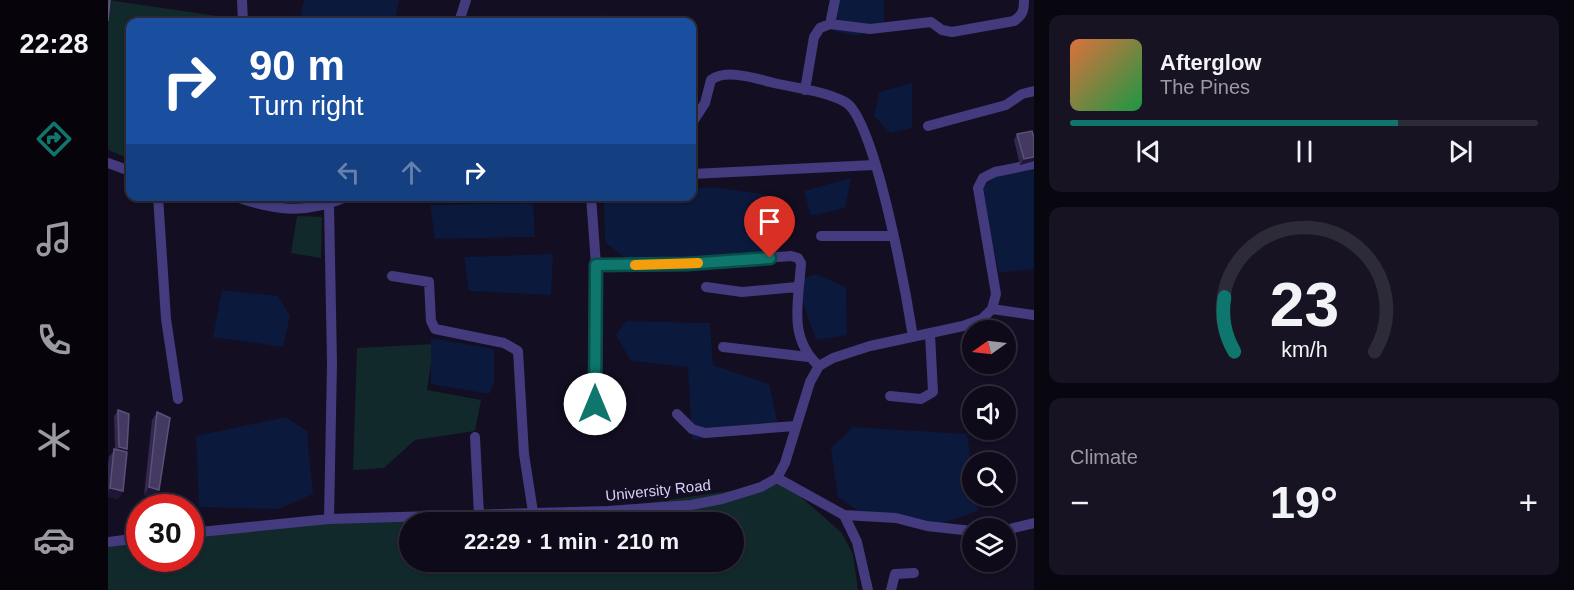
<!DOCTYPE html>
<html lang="en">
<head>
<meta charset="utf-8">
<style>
	:root { --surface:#0e0a19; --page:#171322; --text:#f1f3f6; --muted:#9b9aa2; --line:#2e2b38; --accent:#0f766e }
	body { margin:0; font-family:Helvetica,sans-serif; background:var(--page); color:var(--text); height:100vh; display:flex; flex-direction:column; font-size:22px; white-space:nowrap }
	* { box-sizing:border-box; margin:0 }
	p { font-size:20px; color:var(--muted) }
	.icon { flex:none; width:33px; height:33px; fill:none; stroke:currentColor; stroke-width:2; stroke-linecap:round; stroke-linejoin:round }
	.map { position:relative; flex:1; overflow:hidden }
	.sheet { display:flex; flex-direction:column; gap:15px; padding:15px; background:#08060e; width:540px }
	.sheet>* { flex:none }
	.hud { position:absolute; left:18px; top:18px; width:570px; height:183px; border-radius:12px; box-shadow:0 2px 4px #0004,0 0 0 2px var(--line); background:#1a4fa0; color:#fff; overflow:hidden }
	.needle { width:39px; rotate:256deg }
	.buttons { position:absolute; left:854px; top:320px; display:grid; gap:12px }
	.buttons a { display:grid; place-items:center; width:54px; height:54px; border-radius:50%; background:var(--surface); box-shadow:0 2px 4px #0004,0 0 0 2px var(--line); font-size:30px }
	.speed { position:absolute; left:18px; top:494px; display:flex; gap:12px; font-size:30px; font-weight:700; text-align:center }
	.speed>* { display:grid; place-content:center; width:78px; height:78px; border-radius:50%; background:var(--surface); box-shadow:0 2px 4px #0004,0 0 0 2px var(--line); line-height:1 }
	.speed .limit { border:9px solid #d22; background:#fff; color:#111 }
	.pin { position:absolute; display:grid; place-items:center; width:51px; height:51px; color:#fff; margin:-62px -26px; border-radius:50% 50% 50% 0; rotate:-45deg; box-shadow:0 0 6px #0007 }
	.pin .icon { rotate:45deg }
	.me { position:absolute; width:66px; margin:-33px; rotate:0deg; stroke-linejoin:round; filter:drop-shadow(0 0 4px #0008) }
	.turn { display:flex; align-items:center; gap:21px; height:126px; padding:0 24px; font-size:27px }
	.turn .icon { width:78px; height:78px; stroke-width:2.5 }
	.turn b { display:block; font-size:42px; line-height:51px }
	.lanes { display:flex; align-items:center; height:57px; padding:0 24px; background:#0003; justify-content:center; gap:30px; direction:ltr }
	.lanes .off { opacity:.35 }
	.big { font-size:45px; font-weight:600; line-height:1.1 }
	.sheet .widget { flex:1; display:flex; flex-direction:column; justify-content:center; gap:9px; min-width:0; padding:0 21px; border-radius:12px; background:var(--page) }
	.sheet .dial { align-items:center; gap:0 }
	.dial svg { height:156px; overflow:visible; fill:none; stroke:var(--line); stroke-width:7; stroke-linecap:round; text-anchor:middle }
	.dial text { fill:var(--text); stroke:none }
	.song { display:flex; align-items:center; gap:18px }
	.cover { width:72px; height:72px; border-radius:9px; background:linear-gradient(135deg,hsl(20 70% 55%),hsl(140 70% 35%)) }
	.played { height:6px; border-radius:3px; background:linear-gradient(90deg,var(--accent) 70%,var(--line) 70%) }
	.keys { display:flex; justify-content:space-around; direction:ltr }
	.heat { display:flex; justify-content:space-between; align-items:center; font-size:33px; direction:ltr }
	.trip { position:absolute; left:291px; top:512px; width:345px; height:60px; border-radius:30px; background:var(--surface); box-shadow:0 2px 4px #0004,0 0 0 2px var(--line); font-weight:600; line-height:60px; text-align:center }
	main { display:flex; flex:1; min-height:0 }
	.tab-bar { display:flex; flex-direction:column; width:108px; justify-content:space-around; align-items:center; background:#06040a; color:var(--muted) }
	.tab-bar .icon { width:42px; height:42px }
	.tab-bar .active { color:var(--accent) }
	.tab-bar b { font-size:27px; color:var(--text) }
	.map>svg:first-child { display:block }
	.green { fill:#11292a; fill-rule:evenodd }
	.water { fill:#0b193c }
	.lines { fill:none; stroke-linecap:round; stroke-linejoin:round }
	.street { stroke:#433b7e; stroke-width:10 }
	.wall { fill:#33284e }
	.shaded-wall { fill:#1e1634 }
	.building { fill:#443a61; stroke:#5c5179; stroke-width:1.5 }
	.route-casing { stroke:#0a4d48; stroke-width:15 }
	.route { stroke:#0f766e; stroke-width:10 }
	.slow { stroke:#f59e0b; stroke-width:10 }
	.labels { text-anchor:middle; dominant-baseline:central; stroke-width:6; stroke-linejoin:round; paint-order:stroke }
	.street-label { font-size:15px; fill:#d9d0fd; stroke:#130e21 }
</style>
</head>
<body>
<main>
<nav class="tab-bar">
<b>22:28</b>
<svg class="icon active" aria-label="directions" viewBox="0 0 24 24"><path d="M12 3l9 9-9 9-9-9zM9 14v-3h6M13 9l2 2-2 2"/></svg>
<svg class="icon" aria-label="music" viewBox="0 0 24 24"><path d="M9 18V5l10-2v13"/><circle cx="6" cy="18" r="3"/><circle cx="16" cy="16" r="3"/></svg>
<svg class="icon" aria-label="phone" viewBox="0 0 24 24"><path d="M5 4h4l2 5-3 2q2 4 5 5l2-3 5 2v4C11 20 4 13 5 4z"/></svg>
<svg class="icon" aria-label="climate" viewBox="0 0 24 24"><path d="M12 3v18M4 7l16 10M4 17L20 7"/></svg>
<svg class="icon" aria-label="car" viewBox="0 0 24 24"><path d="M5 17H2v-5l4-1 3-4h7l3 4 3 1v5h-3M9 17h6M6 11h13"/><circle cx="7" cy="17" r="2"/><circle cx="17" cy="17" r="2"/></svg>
</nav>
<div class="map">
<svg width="926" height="590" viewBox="0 0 926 590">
	<rect width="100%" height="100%" fill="#130e21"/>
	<path class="green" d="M0,0l109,16 4,6h-91v137l-22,-9z
		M189,216l25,1 -1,41 -30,-5z
		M326,344l-7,46 54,10 -6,31 -60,9 -31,28 -31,2 4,-122z
		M677,483l56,49 12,22 5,36h-750v-48l31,-4 1,20h50l1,-25 138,-14 263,-8zM302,522h324v39h-324z"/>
	<path class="water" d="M196,0h95l-4,22h-96z
		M723,0h53v21l-27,15 -24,-5 -5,-24z
		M495,15l21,3 7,4h-50z
		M804,83v45l-22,5 -16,-17 5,-24z
		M926,167v102l-35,4 -18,-77c6,-25 31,-24 53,-29z
		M743,178l-6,30 -34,8 -7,-25z
		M605,187l61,9 6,60 -150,6 -25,-20 -1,-45 88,-1v-7z
		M425,203l2,34 -100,2 -5,-34z
		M445,254l-2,41 -82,-4 -5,-34z
		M708,274l30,13 1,48 -31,5 -21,-59z
		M114,290l56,6 12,20 -7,31 -70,-10z
		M518,321l84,2 3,42 56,19 10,45 -87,11 -4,-73 -57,-6 -15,-26z
		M323,338l63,11v34l-5,11 -58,-10z
		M178,417l21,14 6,63 -34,15 -80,-2 -3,-71z
		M745,427l114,7 5,35v26h4l2,16 -38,13 -74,-8 -28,-19 -7,-49z"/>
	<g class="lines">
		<path class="street" d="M134,0l1,22
			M351,22l7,-22
			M722,24l40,5 61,-7 11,8 10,2 62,-11c9,-6 10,-11 10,-21
			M697,90l9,-53 6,-9 10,-4 5,-24
			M584,123l13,-20 6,-23c15,-12 46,-1 63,3 22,5 51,8 71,19 30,15 62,197 68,235
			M820,126l78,-21 16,-11 12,-3
			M0,163l22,8
			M584,174l182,-9
			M50,196l8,123 12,80
			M125,196c44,15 72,19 116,0
			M483,196l5,69 -1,139
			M713,236h72
			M488,265l91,-1 104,-8 7,2 3,5c-2,38 -14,74 18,103
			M284,276l37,6 2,39 4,8 69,14 14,8 6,103 9,58
			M598,287l36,5 55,-5
			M884,309l42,6
			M615,347l85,10
			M782,396l31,3 12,-7 -3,-58
			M569,414l15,15 13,4 90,-7
			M367,437l4,78
			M669,478l67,37 13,27 11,48
			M736,515l52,3 31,8 45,5
			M221,519l3,-156 -3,-158
			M897,530l29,-7
			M82,533l139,-14 279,-8 83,-6 31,-6 39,-12 16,-9 8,-15 25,-81 9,-16 14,-8 37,-12 93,-20 19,-7 10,-10 4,-15 -18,-106 5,-10 12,-6 39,-8
			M0,542l32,-4
			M783,590l4,-16 19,-1"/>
	</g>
	<path class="wall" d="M909,134l17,27 -14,4 -6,-25z
		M10,410l9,39 -2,2 -2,40 -5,8 -10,-2v-33l1,-7 6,-8 -1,-33z
		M49,412l-4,86 -9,-3 8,-75z"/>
	<path class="shaded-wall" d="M926,157v4l-14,4 4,-6z
		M11,447l8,2 -4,6 -8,-2z
		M41,487l10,3 -6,8 -9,-3z
		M2,488l13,3 -5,8 -10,-2v-5z"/>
	<path class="building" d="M0,0h2l-2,21z
		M924,131l2,7v19l-10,2 -7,-25z
		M10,410l11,4 -2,35 -8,-2z
		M49,412l13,6 -11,72 -10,-3z
		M6,449l13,3 -4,39 -13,-3z"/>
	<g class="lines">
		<defs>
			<path id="route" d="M487,404l1,-139 91,-1 83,-6"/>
		</defs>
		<use href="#route" class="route-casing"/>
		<use href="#route" class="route"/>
		<path class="slow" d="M527,265l63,-2"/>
	</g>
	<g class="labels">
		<g class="street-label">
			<text transform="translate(550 490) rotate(-6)">University Road</text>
		</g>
	</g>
</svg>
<div class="buttons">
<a><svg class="needle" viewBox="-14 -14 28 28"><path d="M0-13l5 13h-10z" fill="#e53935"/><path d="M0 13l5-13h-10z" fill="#9b9aa2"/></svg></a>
<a><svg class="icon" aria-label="sound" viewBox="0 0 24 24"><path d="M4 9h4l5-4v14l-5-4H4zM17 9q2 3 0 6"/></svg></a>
<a><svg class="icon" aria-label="search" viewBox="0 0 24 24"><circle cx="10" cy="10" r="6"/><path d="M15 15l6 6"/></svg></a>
<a><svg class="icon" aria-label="layers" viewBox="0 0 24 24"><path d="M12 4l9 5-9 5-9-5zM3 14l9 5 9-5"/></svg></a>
</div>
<div class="speed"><div class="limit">30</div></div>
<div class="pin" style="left:662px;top:258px;background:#d93025"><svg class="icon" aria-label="arrive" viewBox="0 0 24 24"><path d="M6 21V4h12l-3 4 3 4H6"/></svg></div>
<svg class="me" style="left:487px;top:404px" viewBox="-20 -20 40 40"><circle r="19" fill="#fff"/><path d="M0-13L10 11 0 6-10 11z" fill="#0f766e"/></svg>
<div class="trip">22:29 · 1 min · 210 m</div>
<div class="hud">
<div class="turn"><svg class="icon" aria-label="right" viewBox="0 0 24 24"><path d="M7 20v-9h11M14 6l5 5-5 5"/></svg><div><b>90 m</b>Turn right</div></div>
<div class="lanes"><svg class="icon off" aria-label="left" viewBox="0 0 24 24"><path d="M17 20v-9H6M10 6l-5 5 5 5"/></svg><svg class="icon off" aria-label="ahead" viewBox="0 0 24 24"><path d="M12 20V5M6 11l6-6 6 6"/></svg><svg class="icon" aria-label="right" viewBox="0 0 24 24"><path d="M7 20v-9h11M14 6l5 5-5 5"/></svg></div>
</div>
</div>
<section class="sheet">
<div class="widget">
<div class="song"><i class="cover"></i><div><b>Afterglow</b><p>The Pines</p></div></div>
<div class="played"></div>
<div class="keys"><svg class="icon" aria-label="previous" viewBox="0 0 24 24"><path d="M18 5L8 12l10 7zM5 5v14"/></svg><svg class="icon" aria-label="pause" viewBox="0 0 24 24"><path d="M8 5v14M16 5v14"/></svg><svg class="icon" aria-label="next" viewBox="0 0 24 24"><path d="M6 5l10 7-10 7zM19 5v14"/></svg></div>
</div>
<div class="widget dial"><svg viewBox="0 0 100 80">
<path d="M14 69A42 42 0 1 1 86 69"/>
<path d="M14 69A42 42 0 0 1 9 41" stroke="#0f766e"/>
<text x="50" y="56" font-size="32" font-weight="700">23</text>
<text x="50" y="72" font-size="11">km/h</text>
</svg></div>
<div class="widget"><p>Climate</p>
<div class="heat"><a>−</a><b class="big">19°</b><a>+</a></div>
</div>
</section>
</main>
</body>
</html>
